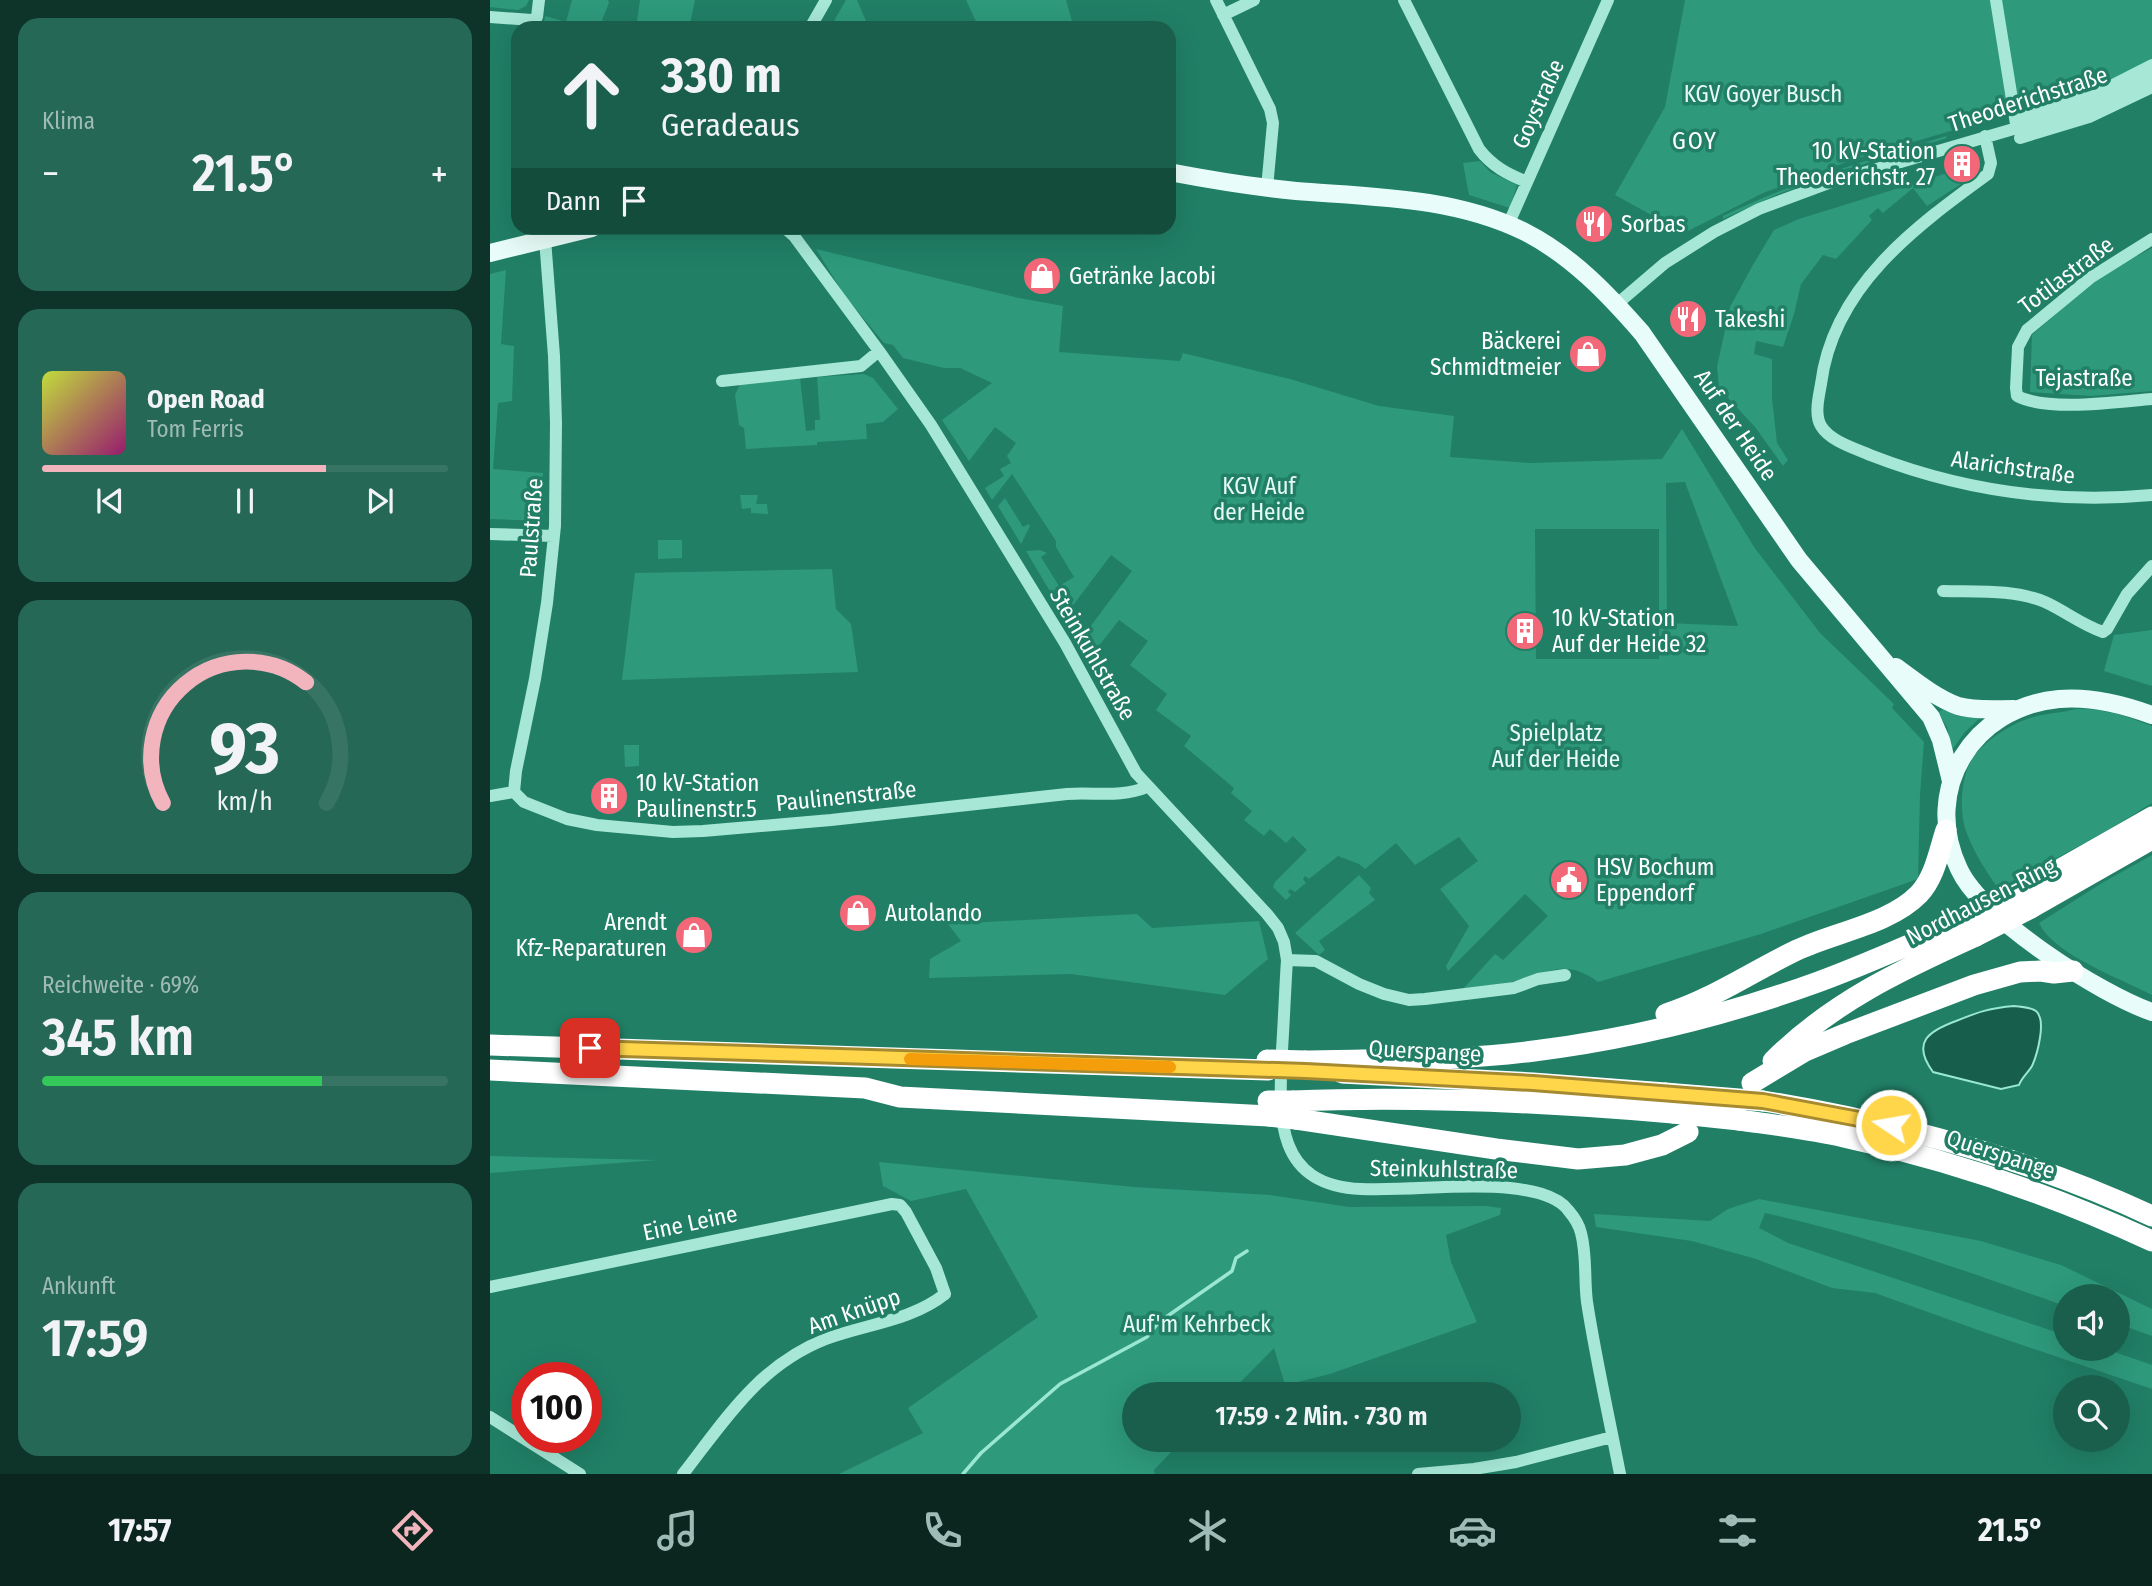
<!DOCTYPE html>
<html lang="de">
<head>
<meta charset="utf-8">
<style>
	:root { --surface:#195f4c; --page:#266856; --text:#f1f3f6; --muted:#9fbbb5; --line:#377464; --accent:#f2b4bd }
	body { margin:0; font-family:"Fira Sans Condensed",sans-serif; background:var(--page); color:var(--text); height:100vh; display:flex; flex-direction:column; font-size:26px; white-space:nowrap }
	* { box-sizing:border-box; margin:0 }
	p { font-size:23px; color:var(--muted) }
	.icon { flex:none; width:38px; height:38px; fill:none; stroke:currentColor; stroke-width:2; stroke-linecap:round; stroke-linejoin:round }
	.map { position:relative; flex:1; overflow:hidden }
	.drawer { display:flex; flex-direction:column; gap:18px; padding:18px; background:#0e342a; width:490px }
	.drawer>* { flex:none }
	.top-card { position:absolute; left:21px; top:21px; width:665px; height:214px; border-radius:21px; box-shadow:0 7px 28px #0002; background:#195f4c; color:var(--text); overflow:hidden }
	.tools { position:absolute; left:1563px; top:1284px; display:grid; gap:14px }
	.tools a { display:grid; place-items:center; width:77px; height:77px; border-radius:50%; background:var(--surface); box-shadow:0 7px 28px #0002; font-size:35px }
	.speed { position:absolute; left:21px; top:1362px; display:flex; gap:14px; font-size:35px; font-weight:700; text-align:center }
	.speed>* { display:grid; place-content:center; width:91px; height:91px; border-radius:50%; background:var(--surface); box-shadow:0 7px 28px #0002; line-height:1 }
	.speed .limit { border:10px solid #d22; background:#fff; color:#111 }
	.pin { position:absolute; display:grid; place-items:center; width:60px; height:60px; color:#fff; margin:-30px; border-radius:14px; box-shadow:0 4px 10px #0006 }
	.me { position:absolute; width:77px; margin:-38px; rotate:282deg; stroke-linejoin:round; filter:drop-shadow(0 0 5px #0008) }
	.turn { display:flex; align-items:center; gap:24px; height:147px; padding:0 35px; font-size:32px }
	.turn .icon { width:91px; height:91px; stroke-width:2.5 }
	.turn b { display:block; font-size:49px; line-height:60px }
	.then { display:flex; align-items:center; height:66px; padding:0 35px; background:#0003; gap:14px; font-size:26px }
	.big { font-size:52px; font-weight:600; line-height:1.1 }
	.drawer .widget { flex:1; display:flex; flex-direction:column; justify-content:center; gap:10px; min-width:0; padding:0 24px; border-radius:21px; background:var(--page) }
	.drawer .dial { align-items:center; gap:0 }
	.dial svg { height:182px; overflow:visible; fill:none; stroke:var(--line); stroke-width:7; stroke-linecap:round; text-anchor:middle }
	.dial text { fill:var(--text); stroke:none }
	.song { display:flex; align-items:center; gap:21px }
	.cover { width:84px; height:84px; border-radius:10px; background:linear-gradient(135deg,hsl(70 70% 55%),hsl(320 70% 35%)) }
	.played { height:7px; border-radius:4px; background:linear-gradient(90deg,var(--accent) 70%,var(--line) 70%) }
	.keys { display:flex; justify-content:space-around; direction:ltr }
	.heat { display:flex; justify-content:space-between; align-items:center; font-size:38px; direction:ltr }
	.charge { height:10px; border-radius:5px; background:linear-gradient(90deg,#34c759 69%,var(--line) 0) }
	.trip { position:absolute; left:632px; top:1382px; width:399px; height:70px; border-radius:35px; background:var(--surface); box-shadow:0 7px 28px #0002; font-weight:600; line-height:70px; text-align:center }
	.tabs { display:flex; height:112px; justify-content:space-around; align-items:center; background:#0a261e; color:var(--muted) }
	.tabs .icon { width:49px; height:49px }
	.tabs .active { color:var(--accent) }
	.tabs b { font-size:32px; color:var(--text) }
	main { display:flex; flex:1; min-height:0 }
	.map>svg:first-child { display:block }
	.green { fill:#2e997b; fill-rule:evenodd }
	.water { fill:#175e4c; stroke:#9ae8d1; stroke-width:2 }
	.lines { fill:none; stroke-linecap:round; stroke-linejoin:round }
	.stream { stroke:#9ae8d1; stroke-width:3.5 }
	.minor { stroke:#a6e7d5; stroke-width:12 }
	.major { stroke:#e8fdf9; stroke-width:18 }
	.highway { stroke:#fff; stroke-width:21 }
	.highway-bridge { stroke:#fff; stroke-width:21 }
	.route-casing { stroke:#a68a30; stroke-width:18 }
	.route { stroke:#ffd54a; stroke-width:12 }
	.slow { stroke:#f59e0b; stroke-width:12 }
	.labels { text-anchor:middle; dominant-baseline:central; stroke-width:7; stroke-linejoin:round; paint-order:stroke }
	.park-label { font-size:23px; fill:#e7faf5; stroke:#217f66 }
	.street-label { font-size:23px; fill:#fff; stroke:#217f66 }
	.poi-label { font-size:23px; fill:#fff; stroke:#217f66; text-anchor:start }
	.neighbourhood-label { font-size:24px; letter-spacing:2px; fill:#fff; stroke:#217f66 }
</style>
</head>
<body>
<main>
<section class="drawer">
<div class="widget"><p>Klima</p>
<div class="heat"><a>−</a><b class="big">21.5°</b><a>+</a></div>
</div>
<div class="widget">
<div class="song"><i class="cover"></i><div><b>Open Road</b><p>Tom Ferris</p></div></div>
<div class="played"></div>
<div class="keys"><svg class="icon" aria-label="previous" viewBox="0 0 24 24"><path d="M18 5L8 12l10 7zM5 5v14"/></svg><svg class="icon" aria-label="pause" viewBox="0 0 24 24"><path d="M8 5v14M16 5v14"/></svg><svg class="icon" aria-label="next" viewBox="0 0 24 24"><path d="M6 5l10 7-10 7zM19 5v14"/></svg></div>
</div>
<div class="widget dial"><svg viewBox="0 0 100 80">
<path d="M14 69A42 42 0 1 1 86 69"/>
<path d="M14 69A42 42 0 0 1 77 16" stroke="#f2b4bd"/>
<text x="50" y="56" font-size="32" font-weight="700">93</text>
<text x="50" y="72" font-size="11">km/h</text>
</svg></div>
<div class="widget"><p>Reichweite · 69%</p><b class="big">345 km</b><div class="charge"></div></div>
<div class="widget"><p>Ankunft</p><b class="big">17:59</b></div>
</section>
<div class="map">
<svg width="1662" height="1474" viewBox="0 0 1662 1474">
	<rect width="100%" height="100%" fill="#217f66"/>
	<path class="green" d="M0,0h39l-3,6 -8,4 -28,-3z
		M82,0h36l1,3 -7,17 3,2 -2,6h-60l2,-12 21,6z
		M150,0h55l-6,28h-53z
		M356,0h11l12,28h-39z
		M476,0h100l8,28h-95z
		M1195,0h467v63l-39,20 -5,-8 -2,2 4,7 -27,12 -2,-7 17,-9 -103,38 -143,42 -89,33 -79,40 -69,-38 50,-88z
		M1456,136l1,2 -115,36 -56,21 -53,24v-3c72,-35 148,-57 223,-80z
		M990,161l10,11 27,13 -7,23 -41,-13 -6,-32z
		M1480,166l6,5 -1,4 -48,31 -14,-18 -30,25 -5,-5 -9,8 3,4 -36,39 -13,-4 -22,29 -7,30 -11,33 -27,-6 -2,13 18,5v39l5,45 11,17 -5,6 -28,-39 -36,-39 -2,-21 13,-60 24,-44 20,-33 25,-11z
		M1662,248v143l-60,5 -62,-4 2,-57 66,-58z
		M326,249l203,49 44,8 -4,46 121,9 3,-8 107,26 89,27 75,10 -4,41 80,6 132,-4 20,-30 72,118 66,86 74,71 -2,4 32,34 -4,53 -2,84 -157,55 -163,48c-35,-26 -51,-7 -87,0 -16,3 -33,5 -49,8l33,-36 8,6 45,-44 -23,-22 -77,77 -2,-5 23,-40 -29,-37 38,-28 -19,-24 -44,28 -19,-22 -31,26 -6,-5 -21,-8 -29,23 -4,-3 -2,3 3,4 -11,9 -5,-3 -2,3 3,3 -5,5 -13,-13 2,-5 32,-32 -14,-14 -7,7 -16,-14 -6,7 -20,-16 8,-9 -21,-18 3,-5 -50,-42 7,-10 -35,-26 11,-16 -37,-29 18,-24 -29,-21 -31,40 -7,-21 51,-68 -21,-16 -40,53 -8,-15 -9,5 -28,-47 14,-1 7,3 -6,4 18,29 15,-9 -18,-30v-6l-44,-67 -20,26 -7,-12 19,-12 -4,-7 11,-6 -4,-7 9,-13 -21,-16 -26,34 -27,-41 50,-37 -32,-15h-16l-41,-10 -10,-13 -9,-2 -39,-47zM1195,482l53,143v1l-71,-3 -1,-140zM1045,529h124v130h-123z
		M16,270l-5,74 13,2 -2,55 -14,2 -5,66 50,4v48l-53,-2v-245z
		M374,374l9,4 25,31 -15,13 -17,2 1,15 -50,3v3l-71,4 -2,-21 -5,-3 -4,-30 5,-11 60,-6 6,53 9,-1v-10h5l-3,-43z
		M268,495l-2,9h11l1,10 -17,-1v-5l-9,1 -2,-14z
		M515,498l18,29 6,-3 1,2 -9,18 -23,-38z
		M168,540h24v18l-24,1z
		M342,569l4,40 15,15 7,48 -236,8 13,-107z
		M1662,630v56l-48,-15 10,-36z
		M1453,709l14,7 23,2 -15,14 -13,18 -5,-23 -9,-14z
		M1586,709c27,-1 51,7 76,17v77l-42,26 -111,61c-13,-19 -27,-40 -34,-62 -6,-20 -4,-56 10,-73 14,-17 37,-32 58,-38 14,-4 29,-4 43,-8z
		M134,745h15v21l-14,1z
		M1662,855v140c-30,-16 -98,-40 -113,-72l63,-40z
		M869,875l12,13 -2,5 6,7 -56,41 6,9 -6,5 -24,-22z
		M647,914l15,14 107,-7 9,38 -43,36 -154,-21 -142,4 1,-19 31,-18 -13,-17z
		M0,1156l167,4 -167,13z
		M389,1162l255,25 136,8 79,12 136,-1 16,2 -1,7 -54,20 5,27 26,60 -147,52 -45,11 -11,-37 -46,47h-94v45h49l-29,30 1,4h-316l84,-41 -15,-25 130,-91 -72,-128 -55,12 -28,-15z
		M1269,1199l222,42 80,24 91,44v27l-34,-12v-27h-53v9c-99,-35 -198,-71 -300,-93l-6,15 29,15 277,92v14h41l46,16v24l-174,-59 -103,-37 -43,-5 -76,-29 -64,-18 -96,-14 -2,-13 116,7 18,-12z"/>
	<path class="water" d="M1524,1006c7,1 16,1 22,5 11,9 1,44 -4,55 -4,7 -10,11 -13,19l-18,4 -68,-17c-22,-30 -4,-41 23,-51 22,-9 34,-13 58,-15z"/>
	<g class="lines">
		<path class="stream" d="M473,1474l18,-21 79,-69 87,-47 12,-15 73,-51 4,-13 11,-7"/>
		<path class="minor" d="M726,0l54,109 3,14 -6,65
			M914,0l75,149c13,17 28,25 48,33
			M1506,0l20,124
			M733,15l31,-15
			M0,17l42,3 5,-3 2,-17
			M320,28l16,-28
			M1525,118l82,-25 55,-28
			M1495,136l6,27 -3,11c-73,53 -155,113 -167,210 -2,12 -7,30 0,42 9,15 33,22 49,29 90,35 186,49 282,40
			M1530,138l69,-21 63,-30
			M1018,225l100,-225
			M295,228l9,8 85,115 52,74 134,218 71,130 131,141 11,14 6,14 3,18c-2,30 -3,60 -5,90 -3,66 -8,135 79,139 49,2 100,-6 149,-1 18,2 46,6 58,22 6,7 11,14 13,23 6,22 3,46 6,69 9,58 22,115 33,172
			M1662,239l-62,39 -63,52 -9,17 -2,41 1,8c31,16 100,6 135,3
			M1127,304l48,-41 49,-31 45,-23 70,-26 256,-75 67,-32
			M232,381l139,-15 18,-15
			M0,534l64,2
			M1453,591c33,1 71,-2 102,11 20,9 37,23 58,30l4,-3 20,-35 25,-28
			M24,792l10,10 43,17 30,6 76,7 30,-1 128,-11 236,-26c28,-2 54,4 80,-7
			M0,796l24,-4 2,-21 19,-92 12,-76 8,-77 1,-103 -2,-67 -9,-117
			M797,960l29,1 43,23 25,10 25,6 16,-1 89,-11 24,-9 27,-4
			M0,1287l402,-83 8,1 6,7 30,56 9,26c-34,27 -79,30 -119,45 -67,26 -101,81 -143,135
			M0,1417l90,57
			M928,1474l56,-5 42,-7 96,-25"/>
		<path class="major" d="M679,172c42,8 84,15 127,19 77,6 158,6 229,41 47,24 83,62 117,101l157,227 132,157 10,23 10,41
			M0,253l102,-25
			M1406,667c19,14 40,31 62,39 18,5 38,3 56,3
			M1662,715c-30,-11 -61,-19 -93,-16 -86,8 -138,90 -100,170 23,50 141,125 193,143"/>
		<path class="highway" d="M1525,895l137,-78
			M1541,908l121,-69
			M1176,1014c47,-15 87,-43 131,-64 38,-18 93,-26 122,-56 16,-17 20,-43 27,-64
			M0,1045l778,25
			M815,1061c76,-2 154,0 229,-10 96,-12 193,-36 284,-69 49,-18 96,-39 143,-60
			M1283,1061c59,-59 128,-91 203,-125
			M0,1070l375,18 35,9 369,19
			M852,1073l191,10 132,10
			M1262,1083l53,-32 40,-17 129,-49 46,-13 21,-1 13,2 19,-2
			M803,1101c126,-5 254,1 380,12
			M1273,1101c135,22 265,57 389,115
			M806,1119l200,30 82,10 47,-4 37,-10 26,-13
			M1249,1120c35,5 70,9 105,17 107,23 209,58 308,104"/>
		<path class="highway-bridge" d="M1471,922l54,-27
			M1486,936l55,-28
			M777,1060l38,1
			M1175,1093l98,8
			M778,1101h25
			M1183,1113l66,7
			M779,1116l27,3"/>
	</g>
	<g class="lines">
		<defs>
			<path id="route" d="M100,1048l716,23 227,12 230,18 128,24"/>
		</defs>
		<use href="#route" class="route-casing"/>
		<use href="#route" class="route"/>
		<path class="slow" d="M420,1059l260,8"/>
	</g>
	<defs>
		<symbol id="building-disc" viewBox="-11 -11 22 22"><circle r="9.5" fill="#f36878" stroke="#217f66"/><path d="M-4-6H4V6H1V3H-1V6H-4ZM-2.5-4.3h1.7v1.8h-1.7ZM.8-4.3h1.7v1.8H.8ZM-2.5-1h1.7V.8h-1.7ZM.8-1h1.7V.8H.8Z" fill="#fff"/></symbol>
		<symbol id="restaurant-disc" viewBox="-11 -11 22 22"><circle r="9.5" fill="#f36878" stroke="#217f66"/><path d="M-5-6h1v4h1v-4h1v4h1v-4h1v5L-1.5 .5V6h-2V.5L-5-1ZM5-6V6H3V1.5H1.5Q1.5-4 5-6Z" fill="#fff"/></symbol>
		<symbol id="shop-disc" viewBox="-11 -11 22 22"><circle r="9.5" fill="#f36878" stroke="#217f66"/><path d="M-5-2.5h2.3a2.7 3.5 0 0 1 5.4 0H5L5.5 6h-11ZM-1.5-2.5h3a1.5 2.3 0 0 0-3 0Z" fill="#fff"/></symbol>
		<symbol id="civic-disc" viewBox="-11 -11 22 22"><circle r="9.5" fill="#f36878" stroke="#217f66"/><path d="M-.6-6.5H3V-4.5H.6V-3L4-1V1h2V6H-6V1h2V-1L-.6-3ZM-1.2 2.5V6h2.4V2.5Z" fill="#fff"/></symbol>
	</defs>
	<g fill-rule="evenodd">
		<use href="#building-disc" x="1450" y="142" width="44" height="44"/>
		<use href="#restaurant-disc" x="1082" y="202" width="44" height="44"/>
		<use href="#shop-disc" x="530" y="254" width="44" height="44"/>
		<use href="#restaurant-disc" x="1176" y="297" width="44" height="44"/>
		<use href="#shop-disc" x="1076" y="332" width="44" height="44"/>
		<use href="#building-disc" x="1013" y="609" width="44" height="44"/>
		<use href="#building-disc" x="97" y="774" width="44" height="44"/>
		<use href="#civic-disc" x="1057" y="858" width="44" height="44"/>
		<use href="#shop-disc" x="346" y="891" width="44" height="44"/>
		<use href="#shop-disc" x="182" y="913" width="44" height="44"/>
	</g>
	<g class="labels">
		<g class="park-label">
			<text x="1273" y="94">KGV Goyer Busch</text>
			<text x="769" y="486">KGV Auf<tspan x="769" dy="26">der Heide</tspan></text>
			<text x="1066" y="733">Spielplatz<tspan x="1066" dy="26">Auf der Heide</tspan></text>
			<text x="707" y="1324">Auf'm Kehrbeck</text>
		</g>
		<g class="street-label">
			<text transform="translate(1538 99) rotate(-18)">Theoderichstraße</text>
			<text transform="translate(1048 104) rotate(-66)">Goystraße</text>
			<text transform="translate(1576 275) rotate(-37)">Totilastraße</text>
			<text x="1594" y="378">Tejastraße</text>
			<text transform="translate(1246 425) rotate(56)">Auf der Heide</text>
			<text transform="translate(1523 467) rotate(8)">Alarichstraße</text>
			<text transform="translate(41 528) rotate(-86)">Paulstraße</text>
			<text transform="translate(603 654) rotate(60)">Steinkuhlstraße</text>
			<text transform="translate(356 796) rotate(-6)">Paulinenstraße</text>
			<text transform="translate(1491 901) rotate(-27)">Nordhausen-Ring</text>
			<text transform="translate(935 1051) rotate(3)">Querspange</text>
			<text transform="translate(1511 1154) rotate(18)">Querspange</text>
			<text transform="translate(954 1169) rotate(1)">Steinkuhlstraße</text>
			<text transform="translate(200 1223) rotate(-12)">Eine Leine</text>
			<text transform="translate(364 1311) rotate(-19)">Am Knüpp</text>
		</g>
		<g class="poi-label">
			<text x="1445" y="151" text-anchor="end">10 kV-Station<tspan x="1445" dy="26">Theoderichstr. 27</tspan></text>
			<text x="1131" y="224">Sorbas</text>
			<text x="579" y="276">Getränke Jacobi</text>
			<text x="1225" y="319">Takeshi</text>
			<text x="1071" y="341" text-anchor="end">Bäckerei<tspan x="1071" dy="26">Schmidtmeier</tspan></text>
			<text x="1062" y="618">10 kV-Station<tspan x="1062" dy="26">Auf der Heide 32</tspan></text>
			<text x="146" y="783">10 kV-Station<tspan x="146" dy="26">Paulinenstr.5</tspan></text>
			<text x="1106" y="867">HSV Bochum<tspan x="1106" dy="26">Eppendorf</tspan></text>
			<text x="395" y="913">Autolando</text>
			<text x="177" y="922" text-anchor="end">Arendt<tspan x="177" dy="26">Kfz-Reparaturen</tspan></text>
		</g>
		<g class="neighbourhood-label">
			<text x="1205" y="141">GOY</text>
		</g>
	</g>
</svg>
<div class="tools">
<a><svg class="icon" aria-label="sound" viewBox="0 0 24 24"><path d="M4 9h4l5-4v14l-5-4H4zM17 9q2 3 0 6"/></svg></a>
<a><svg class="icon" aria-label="search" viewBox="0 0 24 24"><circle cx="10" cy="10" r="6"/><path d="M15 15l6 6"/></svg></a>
</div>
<div class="speed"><div class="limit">100</div></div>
<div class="pin" style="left:100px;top:1048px;background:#d93025"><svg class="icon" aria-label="arrive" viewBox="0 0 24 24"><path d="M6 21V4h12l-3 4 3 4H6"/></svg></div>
<svg class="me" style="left:1401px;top:1125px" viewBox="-20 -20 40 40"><circle r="17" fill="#ffd54a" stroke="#fff" stroke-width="3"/><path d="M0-11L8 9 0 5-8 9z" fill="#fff"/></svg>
<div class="trip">17:59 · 2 Min. · 730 m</div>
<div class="top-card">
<div class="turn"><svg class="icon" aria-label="ahead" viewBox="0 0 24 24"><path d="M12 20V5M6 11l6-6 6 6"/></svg><div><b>330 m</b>Geradeaus</div></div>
<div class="then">Dann<svg class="icon" aria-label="arrive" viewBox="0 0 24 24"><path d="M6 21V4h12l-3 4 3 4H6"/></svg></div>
</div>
</div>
</main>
<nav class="tabs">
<b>17:57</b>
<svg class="icon active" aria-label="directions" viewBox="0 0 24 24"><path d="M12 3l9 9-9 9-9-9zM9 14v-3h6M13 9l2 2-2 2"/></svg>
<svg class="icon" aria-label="music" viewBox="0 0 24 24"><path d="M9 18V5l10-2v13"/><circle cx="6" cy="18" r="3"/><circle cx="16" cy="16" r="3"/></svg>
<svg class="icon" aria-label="phone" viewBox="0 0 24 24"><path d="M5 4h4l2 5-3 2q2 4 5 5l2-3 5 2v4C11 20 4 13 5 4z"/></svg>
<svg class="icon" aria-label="climate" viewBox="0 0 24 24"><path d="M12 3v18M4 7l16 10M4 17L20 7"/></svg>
<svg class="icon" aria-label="car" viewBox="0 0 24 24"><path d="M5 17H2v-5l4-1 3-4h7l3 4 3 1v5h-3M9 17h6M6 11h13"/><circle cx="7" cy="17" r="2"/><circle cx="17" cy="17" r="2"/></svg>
<svg class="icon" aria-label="filters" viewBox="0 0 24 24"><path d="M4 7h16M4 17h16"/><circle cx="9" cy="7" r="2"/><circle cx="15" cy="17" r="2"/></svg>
<b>21.5°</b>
</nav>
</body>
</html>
